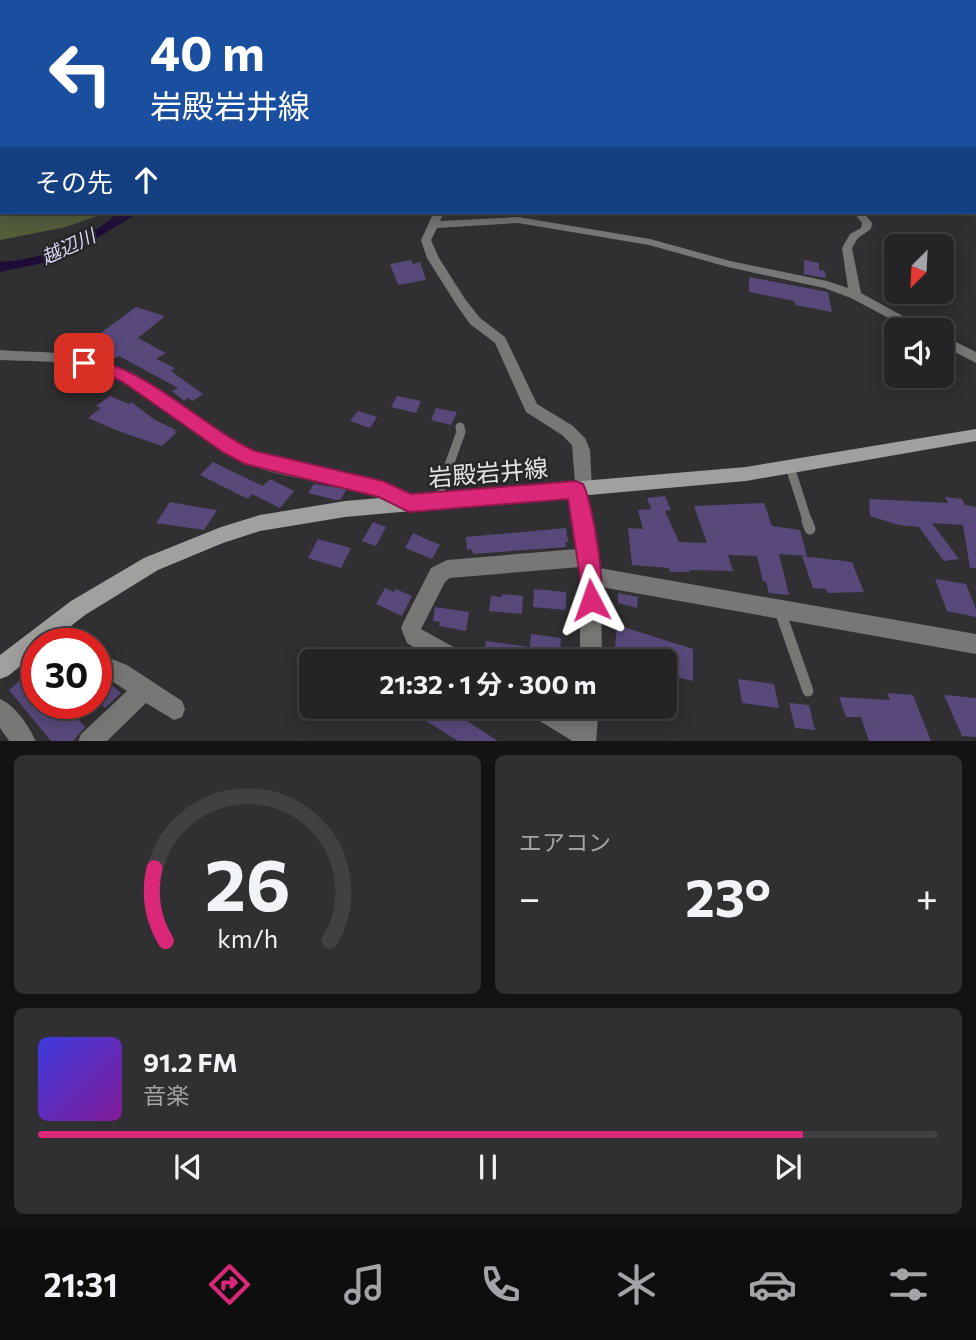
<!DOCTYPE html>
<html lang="ja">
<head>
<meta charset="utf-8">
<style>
	:root { --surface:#242325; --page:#302f32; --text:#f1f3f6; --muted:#a3a4a7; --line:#414042; --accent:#db2777 }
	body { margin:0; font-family:Commissioner,"Noto Sans JP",sans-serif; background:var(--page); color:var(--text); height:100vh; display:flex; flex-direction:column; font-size:26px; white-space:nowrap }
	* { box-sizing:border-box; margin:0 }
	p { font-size:23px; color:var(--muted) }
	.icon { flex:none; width:38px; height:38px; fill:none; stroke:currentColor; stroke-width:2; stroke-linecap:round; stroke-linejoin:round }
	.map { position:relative; height:741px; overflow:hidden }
	.panel { display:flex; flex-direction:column; gap:14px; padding:14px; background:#141314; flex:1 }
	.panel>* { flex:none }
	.top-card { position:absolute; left:0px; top:0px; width:976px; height:214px; box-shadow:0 4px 18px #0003,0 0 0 2px var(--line); background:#1a4fa0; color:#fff; overflow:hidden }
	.needle { width:46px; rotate:204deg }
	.controls { position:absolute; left:884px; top:234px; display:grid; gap:14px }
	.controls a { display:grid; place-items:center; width:70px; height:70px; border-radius:10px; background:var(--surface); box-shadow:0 4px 18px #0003,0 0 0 2px var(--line); font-size:35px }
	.speed { position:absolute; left:21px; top:628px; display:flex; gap:14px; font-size:35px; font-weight:700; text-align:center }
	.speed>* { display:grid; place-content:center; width:91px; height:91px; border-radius:50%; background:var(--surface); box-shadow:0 4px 18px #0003,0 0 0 2px var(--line); line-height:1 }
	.speed .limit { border:10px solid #d22; background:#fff; color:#111 }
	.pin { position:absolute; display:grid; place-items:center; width:60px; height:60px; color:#fff; margin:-30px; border-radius:14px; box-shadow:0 4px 10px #0006 }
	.me { position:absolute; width:77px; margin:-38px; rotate:356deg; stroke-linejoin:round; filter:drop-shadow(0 0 5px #0008) }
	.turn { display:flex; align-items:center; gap:24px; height:147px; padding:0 35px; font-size:32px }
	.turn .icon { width:91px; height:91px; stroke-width:2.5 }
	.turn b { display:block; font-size:49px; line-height:60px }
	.then { display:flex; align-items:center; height:66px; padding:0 35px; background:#0003; gap:14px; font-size:26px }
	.big { font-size:52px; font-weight:700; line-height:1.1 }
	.panel .tile { flex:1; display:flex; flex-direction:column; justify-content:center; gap:10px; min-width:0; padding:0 24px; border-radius:10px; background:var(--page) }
	.panel .dial { align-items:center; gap:0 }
	.dial svg { height:182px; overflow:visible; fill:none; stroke:var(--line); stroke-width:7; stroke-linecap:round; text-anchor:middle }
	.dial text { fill:var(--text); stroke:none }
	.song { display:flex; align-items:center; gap:21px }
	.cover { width:84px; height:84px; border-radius:10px; background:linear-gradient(135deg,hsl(240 70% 55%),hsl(290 70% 35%)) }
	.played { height:7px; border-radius:4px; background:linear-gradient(90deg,var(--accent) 85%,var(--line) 85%) }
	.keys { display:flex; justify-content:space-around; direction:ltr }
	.heat { display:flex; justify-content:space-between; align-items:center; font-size:38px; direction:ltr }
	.panel .tiles { flex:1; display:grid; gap:14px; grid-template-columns:1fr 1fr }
	.tile:last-child { grid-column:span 2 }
	.trip { position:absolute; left:299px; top:649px; width:378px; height:70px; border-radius:10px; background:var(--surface); box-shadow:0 4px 18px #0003,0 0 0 2px var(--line); font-weight:700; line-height:70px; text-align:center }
	.menu { display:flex; height:112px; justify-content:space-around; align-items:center; background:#0e0e0f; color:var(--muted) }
	.menu .icon { width:49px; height:49px }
	.menu .current { color:var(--accent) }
	.menu b { font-size:32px; color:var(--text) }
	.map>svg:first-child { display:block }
	.green { fill:#545f39 }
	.water { fill:#1d0c37 }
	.building { fill:#58497a }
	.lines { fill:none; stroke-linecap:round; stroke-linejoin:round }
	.service-far1 { stroke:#777876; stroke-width:9 }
	.service { stroke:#777876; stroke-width:11 }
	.minor { fill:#777876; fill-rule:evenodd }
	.secondary { fill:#a0a09e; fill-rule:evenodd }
	.route { fill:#db2777; stroke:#8e194d; stroke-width:2 }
	.labels { text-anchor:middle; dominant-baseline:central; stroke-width:5; stroke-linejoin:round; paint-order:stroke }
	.far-water-label { font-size:19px; font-style:italic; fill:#ded6f5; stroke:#262528 }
	.near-street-label { font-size:24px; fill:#e3e3e4; stroke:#262528 }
</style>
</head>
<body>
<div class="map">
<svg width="976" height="742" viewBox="0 0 976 742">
	<rect width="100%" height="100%" fill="#302f31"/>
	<path class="green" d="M0,127l2,85h97l-2,4 -31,11 -66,13z"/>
	<path class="water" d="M119,212h21l-78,47 -62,13v-10c46,-3 84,-19 119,-50z"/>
	<path class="building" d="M411,260l2,4 7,-2 6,18 -28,5 -8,-21z
		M804,260l15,3v7l6,1 1,7 -22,-4z
		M749,277l79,15 4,20 -37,-7 -1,-4 -45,-9z
		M136,307l29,9 -27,22 28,15 -10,6 19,9 -4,3 32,23 -10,7 -5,-3 -4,3 -12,-10 6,-3 -59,-32 -3,2 -33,-12z
		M110,396l19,8 2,-2 24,18 21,10 -2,2 2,1 -14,13 -41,-14 -33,-14 13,-10 -5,-2z
		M397,396l24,5 -5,12 -25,-6z
		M436,408l21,4 -6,13 -20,-5z
		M358,411l19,6 -7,11 -20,-7z
		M213,462l50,24 7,-7 24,12 -14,17 -28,-14 -4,5 -48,-24z
		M314,484l26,4 6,2 -5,9 -5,1 -28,-7z
		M665,496l6,14 -6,1 14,31 28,1 -13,-37 70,-3 8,23 28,4 7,26 -28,-2 10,41 -20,-2 -3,-11 -3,-1 -6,-25 -29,-1 5,16 -44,-1 1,2h-20l-1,-4 -37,-3 -4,-37 15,1 -5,-19 13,-1 -4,-11z
		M945,497l17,2 3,6 11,2v61h-6l-7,-43 -31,-2 27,36 -15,2 -25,-34 -20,-2 -29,-9 -1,-17 79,4z
		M170,502l33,6 14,2 -13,20 -48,-7z
		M373,522l13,5 -10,19 -14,-5z
		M566,528l2,14h-3l1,5 -93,7 -1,-5 -5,1 -1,-13z
		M413,533l27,12 -8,14 -27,-11z
		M318,539l33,9 -10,20 -33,-10z
		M802,556l50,6 12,30 -36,1 -2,-4 -13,-1z
		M935,579l31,5 10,25v8l-29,-6z
		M385,588l9,4 2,-3 16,7 -10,20 -26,-12z
		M534,589l32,3v18l-33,-3z
		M618,593l20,4 -1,11 -19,-5z
		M502,594l21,2 -1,18 -33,-3 2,-15 11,1z
		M435,607l34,5 -3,19 -27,-5 1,-4 -7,-1z
		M617,625l76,24v32l-28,-7v-12l-51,-3z
		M531,634l30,4 -1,17 -3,-1v8l-39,-6 -1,6 -34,-3 3,-18 44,6z
		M37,665v39h40l8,9 -7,6 7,8 -12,14h-22l-42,-51z
		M738,679l36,5 5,24 -37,-5z
		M113,686l8,7 -16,15 -7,-7z
		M887,693l26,2 18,46h-62l-8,-24h-15l-7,-20 51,3z
		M944,695l32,3v39l-14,-1z
		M789,703l20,2 6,25 -20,-2z
		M404,707h28l10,6 3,-6 53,34h-40z"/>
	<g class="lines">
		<path class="service-far1" d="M790,467l18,56
			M436,501l25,-69 -1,-5"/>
		<path class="service" d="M807,521l3,8
			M780,611l28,80"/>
		<path class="minor" d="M975,166h1v6h-1z
			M434,212h10l-4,9 78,-4 132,22 80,22 97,20 21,7 -6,-40 8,-14 11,-6 1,-5 -9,-11h10l9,11 -1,6 -13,9 -6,10 9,45 69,38h-17l-62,-33 -27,-10 -96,-21 -79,-22 -131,-22 -81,5 -6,12 8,18 26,41 15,19 25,19 32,67 36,22 12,12 5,12 2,39 -2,5 -4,2 13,72 377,66v20l-375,-67 1,75h-22v-95l-130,11 -5,4 -24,47 45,25 2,8h-31l-30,-19 -6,-15 3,-7 27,-53 16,-8 130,-11 -9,-59 2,-5 5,-2 -3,-38 -10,-10 -36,-23 -31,-69 -25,-19 -14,-20 -29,-46 -6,-18z
			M942,335l34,17v11l-34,-18z
			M0,350c36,3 77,0 111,14 54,20 93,67 145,89 30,12 63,14 94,21 23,5 44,13 65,24l3,5 -3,5 -6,3c-19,-7 -35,-17 -55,-22 -36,-9 -74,-11 -109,-26 -52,-23 -90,-72 -144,-92 -31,-12 -69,-9 -101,-11z
			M96,653l31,12 55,36 3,8 -3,8 -8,3 -28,-17 -40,39h-28l3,-8 46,-43 -15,-10 -16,-6z
			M0,699c15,6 30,28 36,43h-26l-10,-14z
			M527,707h33l16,9 1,-9h22l-3,35h-22l-44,-27z"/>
		<path class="secondary" d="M976,429v12l-230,40 -401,36 -85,14 -37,12 -65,27 -73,45 -37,29h-11v9l-29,23 -8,3v-24l71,-54 73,-43 77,-31 39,-12 85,-14 401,-34z"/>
	</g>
	<linearGradient id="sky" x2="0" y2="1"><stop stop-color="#1a1a1b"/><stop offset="0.55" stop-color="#484d5a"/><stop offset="1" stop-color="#484d5a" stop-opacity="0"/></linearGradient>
	<rect width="976" height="231" fill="url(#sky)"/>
	<path class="route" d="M84,358c65,9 113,66 171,93l128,30 28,13 165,-13 7,3c10,19 24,105 16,124l-8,3 -8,-3 -3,-8v-24l-12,-77 -159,13 -30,-15 -134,-33 -21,-11 -101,-71 -22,-11 -23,-4 -2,-4z"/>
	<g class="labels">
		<g class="far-water-label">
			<text transform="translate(68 246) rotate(-25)">越辺川</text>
		</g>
		<g class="near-street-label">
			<text transform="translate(488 472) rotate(-5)">岩殿岩井線</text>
		</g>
	</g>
</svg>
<div class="controls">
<a><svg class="needle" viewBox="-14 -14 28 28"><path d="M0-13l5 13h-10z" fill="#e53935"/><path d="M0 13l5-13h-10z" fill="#a3a4a7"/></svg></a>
<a><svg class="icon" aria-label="sound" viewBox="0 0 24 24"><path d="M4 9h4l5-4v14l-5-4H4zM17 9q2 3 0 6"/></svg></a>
</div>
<div class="speed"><div class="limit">30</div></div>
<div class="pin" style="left:84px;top:363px;background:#d93025"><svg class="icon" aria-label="arrive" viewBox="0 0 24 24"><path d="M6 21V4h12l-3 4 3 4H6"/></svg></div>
<svg class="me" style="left:591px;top:600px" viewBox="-20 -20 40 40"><path d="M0-17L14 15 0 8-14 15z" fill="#db2777" stroke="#fff" stroke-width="4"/></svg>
<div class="trip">21:32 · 1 分 · 300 m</div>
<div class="top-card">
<div class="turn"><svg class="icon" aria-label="left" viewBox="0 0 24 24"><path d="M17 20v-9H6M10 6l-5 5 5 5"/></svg><div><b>40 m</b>岩殿岩井線</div></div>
<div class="then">その先<svg class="icon" aria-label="ahead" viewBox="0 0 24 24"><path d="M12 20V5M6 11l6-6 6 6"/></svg></div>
</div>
</div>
<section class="panel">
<div class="tiles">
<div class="tile dial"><svg viewBox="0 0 100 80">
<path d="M14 69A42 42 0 1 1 86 69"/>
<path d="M14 69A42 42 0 0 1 9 37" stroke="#db2777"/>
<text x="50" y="56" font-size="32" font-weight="700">26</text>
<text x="50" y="72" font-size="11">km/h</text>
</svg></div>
<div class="tile"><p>エアコン</p>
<div class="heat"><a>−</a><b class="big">23°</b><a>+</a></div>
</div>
<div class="tile">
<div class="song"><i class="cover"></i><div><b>91.2 FM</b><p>音楽</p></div></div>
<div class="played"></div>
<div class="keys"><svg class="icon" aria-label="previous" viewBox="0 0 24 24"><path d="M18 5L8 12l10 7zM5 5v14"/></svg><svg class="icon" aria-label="pause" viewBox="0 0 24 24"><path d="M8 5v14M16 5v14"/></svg><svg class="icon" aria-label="next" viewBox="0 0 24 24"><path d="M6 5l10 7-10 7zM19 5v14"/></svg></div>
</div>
</div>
</section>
<nav class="menu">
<b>21:31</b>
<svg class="icon current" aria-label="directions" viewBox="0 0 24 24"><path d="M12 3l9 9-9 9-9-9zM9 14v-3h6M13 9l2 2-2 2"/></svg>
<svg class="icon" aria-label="music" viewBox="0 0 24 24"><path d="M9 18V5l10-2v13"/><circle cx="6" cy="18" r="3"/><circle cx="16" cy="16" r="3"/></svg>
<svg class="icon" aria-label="phone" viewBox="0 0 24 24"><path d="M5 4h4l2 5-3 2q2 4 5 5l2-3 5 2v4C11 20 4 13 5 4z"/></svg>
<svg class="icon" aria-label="climate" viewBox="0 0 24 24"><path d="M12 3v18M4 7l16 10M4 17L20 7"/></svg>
<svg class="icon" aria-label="car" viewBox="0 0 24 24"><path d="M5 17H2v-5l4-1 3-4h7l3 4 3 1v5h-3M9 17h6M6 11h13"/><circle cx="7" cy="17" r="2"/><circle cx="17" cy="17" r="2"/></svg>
<svg class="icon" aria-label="filters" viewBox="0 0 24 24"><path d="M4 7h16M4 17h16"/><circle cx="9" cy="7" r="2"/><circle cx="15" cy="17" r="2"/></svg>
</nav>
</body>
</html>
